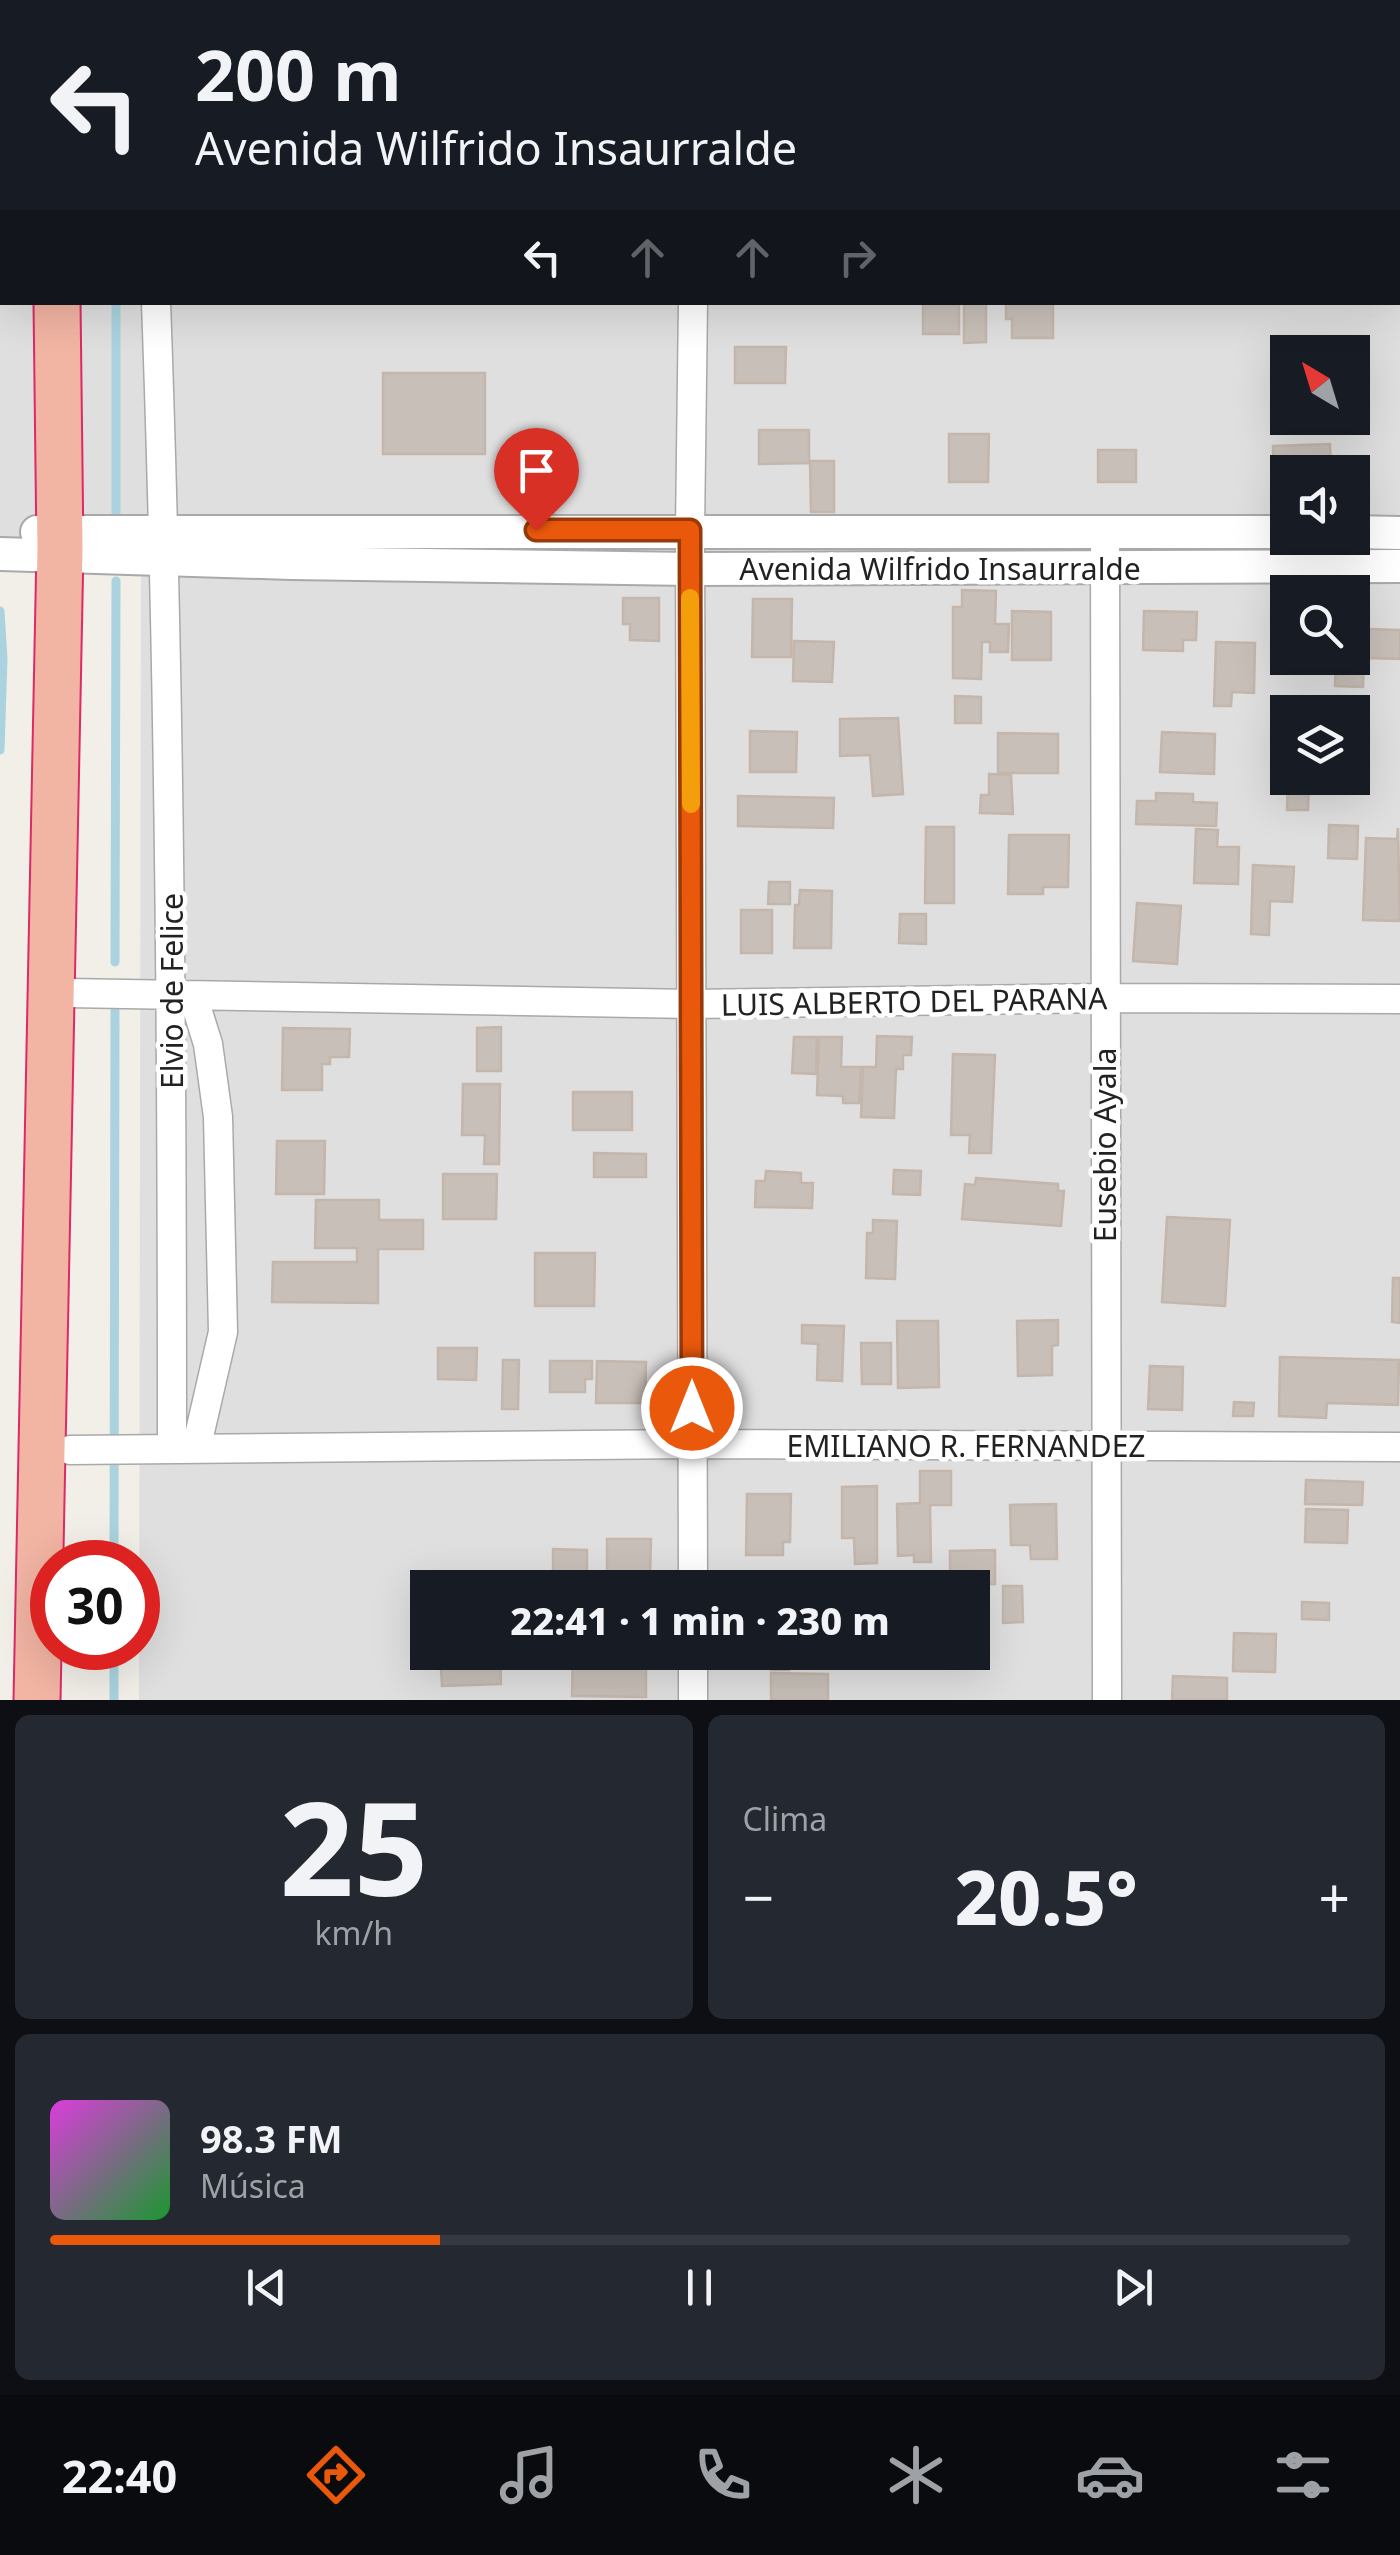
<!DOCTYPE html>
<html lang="es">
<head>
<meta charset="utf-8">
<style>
	:root { --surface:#171b24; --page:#242831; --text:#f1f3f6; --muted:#9ea1a6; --line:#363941; --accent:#ea580c }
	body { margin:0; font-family:"Noto Sans",sans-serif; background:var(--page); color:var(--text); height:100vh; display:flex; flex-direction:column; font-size:38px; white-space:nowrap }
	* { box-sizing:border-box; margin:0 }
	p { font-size:32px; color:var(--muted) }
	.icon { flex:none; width:55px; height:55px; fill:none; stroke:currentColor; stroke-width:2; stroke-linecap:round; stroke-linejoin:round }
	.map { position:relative; height:1700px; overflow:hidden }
	.panel { display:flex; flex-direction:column; gap:15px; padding:15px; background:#0d0f14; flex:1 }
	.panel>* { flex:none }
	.hud { position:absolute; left:0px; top:0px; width:1400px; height:305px; box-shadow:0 10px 40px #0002; background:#171b24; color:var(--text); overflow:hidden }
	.needle { width:65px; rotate:322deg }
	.buttons { position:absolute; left:1270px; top:335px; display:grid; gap:20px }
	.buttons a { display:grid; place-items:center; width:100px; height:100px; border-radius:0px; background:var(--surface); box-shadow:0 10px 40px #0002; font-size:50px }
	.speed { position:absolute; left:30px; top:1540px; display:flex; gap:20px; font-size:50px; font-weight:700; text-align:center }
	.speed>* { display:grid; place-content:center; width:130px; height:130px; border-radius:50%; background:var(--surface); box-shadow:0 10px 40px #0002; line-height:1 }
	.speed .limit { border:15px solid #d22; background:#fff; color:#111 }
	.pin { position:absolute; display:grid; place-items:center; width:85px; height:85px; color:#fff; margin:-102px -42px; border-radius:50% 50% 50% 0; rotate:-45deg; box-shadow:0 0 10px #0007 }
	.pin .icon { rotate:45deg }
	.me { position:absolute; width:110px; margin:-55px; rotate:0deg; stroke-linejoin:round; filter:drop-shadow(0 0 8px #0008) }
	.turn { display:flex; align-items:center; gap:35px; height:210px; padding:0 30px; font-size:45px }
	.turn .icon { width:130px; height:130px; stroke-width:2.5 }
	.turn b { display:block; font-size:70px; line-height:85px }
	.lanes { display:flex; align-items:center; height:95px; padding:0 30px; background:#0003; justify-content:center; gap:50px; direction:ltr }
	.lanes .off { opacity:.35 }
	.big { font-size:75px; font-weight:800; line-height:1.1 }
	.panel .tile { flex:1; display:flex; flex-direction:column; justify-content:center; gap:15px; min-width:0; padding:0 35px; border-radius:15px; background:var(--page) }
	.panel .dial { align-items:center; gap:0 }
	.dial b { font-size:130px; line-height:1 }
	.song { display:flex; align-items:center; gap:30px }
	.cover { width:120px; height:120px; border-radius:15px; background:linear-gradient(135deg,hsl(300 70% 55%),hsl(130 70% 35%)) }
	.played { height:10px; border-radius:5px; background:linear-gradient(90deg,var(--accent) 30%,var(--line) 30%) }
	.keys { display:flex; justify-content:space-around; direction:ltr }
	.heat { display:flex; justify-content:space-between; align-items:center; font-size:55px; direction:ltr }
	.panel .tiles { flex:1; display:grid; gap:15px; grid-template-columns:1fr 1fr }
	.tile:last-child { grid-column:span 2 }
	.trip { position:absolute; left:410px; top:1570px; width:580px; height:100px; border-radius:0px; background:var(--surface); box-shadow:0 10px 40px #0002; font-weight:800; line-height:100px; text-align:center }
	.menu { display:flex; height:160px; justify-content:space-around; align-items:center; background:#090b0e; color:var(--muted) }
	.menu .icon { width:70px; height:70px }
	.menu .on { color:var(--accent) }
	.menu b { font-size:45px; color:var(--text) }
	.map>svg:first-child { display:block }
	.residential { fill:#e0dfdf; fill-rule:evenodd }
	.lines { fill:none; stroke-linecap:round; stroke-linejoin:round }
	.stream { stroke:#aad3df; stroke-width:9 }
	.building { fill:#c7bfb8; stroke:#c4b6ab; stroke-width:2.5 }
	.minor-casing { stroke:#a9a9a9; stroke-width:31 }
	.tertiary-casing { stroke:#a9a9a9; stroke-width:36 }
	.trunk-casing { stroke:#dc2a67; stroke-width:49 }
	.minor { stroke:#fff; stroke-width:28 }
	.tertiary { stroke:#fff; stroke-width:32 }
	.trunk { stroke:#f2b4a3; stroke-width:45 }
	.route-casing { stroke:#983908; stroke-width:25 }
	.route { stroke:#ea580c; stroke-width:18 }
	.slow { stroke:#f59e0b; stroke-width:18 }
	.labels { text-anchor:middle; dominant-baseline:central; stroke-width:9; stroke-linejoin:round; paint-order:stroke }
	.street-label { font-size:30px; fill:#222; stroke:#fff }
</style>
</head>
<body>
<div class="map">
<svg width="1400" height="1700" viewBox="0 0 1400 1700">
	<rect width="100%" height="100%" fill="#f2efe9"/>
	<path class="residential" d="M0,0h1400v1700h-1261l2,-1126 -141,-3zM2,2h1396v300h-1396zM1288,352h64v66h-64zM1288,472h64v66h-64zM1288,592h64v66h-64zM1288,712h64v66h-64zM428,1588h544v64h-544z"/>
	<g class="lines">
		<path class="stream" d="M4,2v-2
			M117,2v-2
			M0,280l2,-166
			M116,525v-223
			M0,611l3,48 -3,91
			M115,962l1,-381
			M114,1562l1,-551
			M114,1700v-52"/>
	</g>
	<path class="building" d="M489,0h71v2h-71z
		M923,302h36v32h-36z
		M964,302h22v40l-22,1z
		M1006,302h47v36h-41v-19h-6z
		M735,347h51l-1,36h-50z
		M383,373h102v81h-102z
		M759,430h50v33l-50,1z
		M949,434h40l-1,48h-39z
		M1330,444l1,28h-43v27h-14l-1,-53z
		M1098,450h38v32h-38z
		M810,461h24v51h-23z
		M962,590l34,1 -1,33h14l-1,28h-18v-10h-8l-1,37 -28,-1v-71h9z
		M1352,595l14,1 -3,91 -28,-1 1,-28h16z
		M623,598h36v43l-29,-1v-16h-7z
		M753,599h39l-1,58h-39z
		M1012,611l39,1v48h-39z
		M1144,611l53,1 -1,28h-13v11l-40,-1z
		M1368,629l32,1v29l-34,-1z
		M794,641l40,1 -2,40 -39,-1z
		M1216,642l39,1 -1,50 -22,-1 -1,14h-17z
		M955,696l26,1v26h-26z
		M1307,699h30l-1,13h-30z
		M898,718l5,76 -30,2 -3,-41 -30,1v-37z
		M750,731l47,1 -1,40h-46z
		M1162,732l53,2 -1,40 -54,-2z
		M998,733l60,1v39h-60z
		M989,774l22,1 2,39 -33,-1 1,-18h8z
		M1288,778h21l-1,32h-21z
		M1156,793l37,1v8l24,1 -1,23 -80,-2 1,-23h19z
		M738,796l96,2 -1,30 -95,-2z
		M1329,825l29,1 -1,33 -29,-1z
		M926,827h28v76h-29z
		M1398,828l2,93 -37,-1 3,-82 31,1z
		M1196,829l22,1 -1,17h22l-1,37 -44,-1z
		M1009,835h60l-1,52h-25v7h-35z
		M1253,865l41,2 -2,35 -22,-1 -1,34 -18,-1z
		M769,882h21v22h-22z
		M800,890l32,1 -1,57h-37l1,-43h4z
		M1137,903l44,3 -4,58 -44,-3z
		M741,910h31v43h-31z
		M900,914h26v30l-27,-1z
		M501,1027v44h-24v-43z
		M283,1028l67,1 -1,28h-19v7h-8v26h-40z
		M877,1036l35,1 -1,18h-8v14h-7l-2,49 -33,-1 2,-50h13z
		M794,1037h23l-1,37 -24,-1z
		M819,1037h23l-1,30h20l-2,36h-16v-7l-26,-1z
		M953,1054l42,1 -4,98h-22l1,-18h-19z
		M463,1084h37l-1,80h-15l1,-29h-23z
		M573,1092h59v38h-59z
		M277,1141h48l-1,53h-48z
		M594,1153l52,1v23h-52z
		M894,1170l27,1 -1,24 -27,-1z
		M766,1171l35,2v10h12l-1,25 -57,-1 1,-26h9z
		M443,1174h54l-1,45h-53z
		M976,1178l82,6v7h6l-3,35 -99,-7 3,-35 10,1z
		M316,1200h63v20h44v29h-45v54l-106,-1 1,-40h84v-14h-42z
		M1167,1217l63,3 -5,86 -63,-4z
		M873,1220l24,1 -2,58 -29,-1 1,-45h6z
		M535,1253h60l-1,53h-59z
		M1393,1278h7v45l-8,-1z
		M1058,1320v25l-6,1v29l-34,1 -1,-55z
		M897,1321h41l1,66 -41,1z
		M802,1325l42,1 -2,55 -25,-1 1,-36 -16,-1z
		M861,1343h30v41h-29z
		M438,1348h39l-1,32 -38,-1z
		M1280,1357l119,3 -1,45 -71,-2 -1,15 -47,-2z
		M503,1360h16l-1,49h-16z
		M550,1361h42v18h-7v13h-35z
		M597,1361l49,1 -1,41h-49z
		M1150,1366l33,1 -1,43 -34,-1z
		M1234,1402l20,1 -1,13h-20z
		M920,1471h31v34h-21l1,57h-17v-7l-16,1 -1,-52 23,-1z
		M1306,1480l57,2 -1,23 -57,-1z
		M877,1486v77l-22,1 -1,-26h-12v-51z
		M747,1494h44l-1,48h-7v13h-37z
		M1056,1504l1,55h-26l-1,-14h-19l-1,-40z
		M1306,1509l42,1 -1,33 -42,-1z
		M607,1539h44l-1,39h-43z
		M553,1549l34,1v28h-34z
		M995,1550v34l-45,1v-34z
		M1003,1586h19l1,36 -20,1z
		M1302,1602l27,1v17l-27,-1z
		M1234,1633l42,1 -1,38 -42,-1z
		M440,1652h60l1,32 -59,2z
		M573,1652h73v45l-74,-1z
		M771,1652h18v18h-18z
		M771,1673l57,1v26h-57z
		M1173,1676l54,2v22h-55z"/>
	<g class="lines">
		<defs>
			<path id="minor" d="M151,0v2
				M692,0v2
				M1398,210h2
				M156,302c14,383 16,765 16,1147
				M1105,530l2,1170
				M67,993l625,11 412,-6 296,1
				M193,996l15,48 10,73 5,215 -27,117
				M70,1450l622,-6 708,3
				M693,1588l-3,-1058 3,-228
				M693,1652v48"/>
			<path id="tertiary" d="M37,532h1251
				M1352,532l48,1
				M0,554l291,9 399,6 710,-3"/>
			<path id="trunk" d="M72,0v2
				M37,1700l23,-1151 -3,-247"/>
		</defs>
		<use href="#minor" class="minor-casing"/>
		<use href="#tertiary" class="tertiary-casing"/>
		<use href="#trunk" class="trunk-casing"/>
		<use href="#minor" class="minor"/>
		<use href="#tertiary" class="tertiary"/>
		<use href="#trunk" class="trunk"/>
	</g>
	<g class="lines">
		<defs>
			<path id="route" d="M536,530h154l2,878"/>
		</defs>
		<use href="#route" class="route-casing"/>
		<use href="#route" class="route"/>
		<path class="slow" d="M690,598l1,206"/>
	</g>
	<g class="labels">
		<g class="street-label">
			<text x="940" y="568">Avenida Wilfrido Insaurralde</text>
			<text transform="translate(171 991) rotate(-90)">Elvio de Felice</text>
			<text transform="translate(914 1001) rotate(-1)">LUIS ALBERTO DEL PARANA</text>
			<text transform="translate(1104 1145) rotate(-90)">Eusebio Ayala</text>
			<text x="966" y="1445">EMILIANO R. FERNANDEZ</text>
		</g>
	</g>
</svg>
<div class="buttons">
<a><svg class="needle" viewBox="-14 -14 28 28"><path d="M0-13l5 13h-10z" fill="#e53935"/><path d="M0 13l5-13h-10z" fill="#9ea1a6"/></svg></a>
<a><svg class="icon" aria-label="sound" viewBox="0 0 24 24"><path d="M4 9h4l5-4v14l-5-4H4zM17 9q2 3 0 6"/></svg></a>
<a><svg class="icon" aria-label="search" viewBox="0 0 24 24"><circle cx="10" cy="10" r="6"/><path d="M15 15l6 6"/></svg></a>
<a><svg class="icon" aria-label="layers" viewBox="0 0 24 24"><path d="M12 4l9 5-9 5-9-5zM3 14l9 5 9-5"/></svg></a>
</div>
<div class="speed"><div class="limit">30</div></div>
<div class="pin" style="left:536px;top:530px;background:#d93025"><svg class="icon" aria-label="arrive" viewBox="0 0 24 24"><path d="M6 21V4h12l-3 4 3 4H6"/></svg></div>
<svg class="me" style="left:692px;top:1408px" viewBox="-20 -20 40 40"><circle r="17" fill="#ea580c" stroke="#fff" stroke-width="3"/><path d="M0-11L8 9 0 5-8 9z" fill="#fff"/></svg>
<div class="trip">22:41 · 1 min · 230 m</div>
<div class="hud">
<div class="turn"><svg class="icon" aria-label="left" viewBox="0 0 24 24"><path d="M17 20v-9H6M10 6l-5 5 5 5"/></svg><div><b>200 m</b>Avenida Wilfrido Insaurralde</div></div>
<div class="lanes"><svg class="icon" aria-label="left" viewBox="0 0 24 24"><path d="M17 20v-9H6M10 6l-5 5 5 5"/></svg><svg class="icon off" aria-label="ahead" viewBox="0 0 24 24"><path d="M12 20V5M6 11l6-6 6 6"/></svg><svg class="icon off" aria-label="ahead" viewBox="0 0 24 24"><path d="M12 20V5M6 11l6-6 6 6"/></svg><svg class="icon off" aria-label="right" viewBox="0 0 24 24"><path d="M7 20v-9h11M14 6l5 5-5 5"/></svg></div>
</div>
</div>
<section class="panel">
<div class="tiles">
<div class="tile dial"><b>25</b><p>km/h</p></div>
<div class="tile"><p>Clima</p>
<div class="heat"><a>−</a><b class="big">20.5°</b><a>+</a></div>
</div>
<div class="tile">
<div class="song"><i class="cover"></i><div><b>98.3 FM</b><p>Música</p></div></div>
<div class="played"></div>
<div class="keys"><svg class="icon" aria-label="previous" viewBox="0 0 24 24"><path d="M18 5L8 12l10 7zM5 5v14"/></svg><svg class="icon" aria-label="pause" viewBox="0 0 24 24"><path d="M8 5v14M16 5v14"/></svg><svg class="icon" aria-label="next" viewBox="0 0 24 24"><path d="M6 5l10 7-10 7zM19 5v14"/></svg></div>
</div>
</div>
</section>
<nav class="menu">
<b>22:40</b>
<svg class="icon on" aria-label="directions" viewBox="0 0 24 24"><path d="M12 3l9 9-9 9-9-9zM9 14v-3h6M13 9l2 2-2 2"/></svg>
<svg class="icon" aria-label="music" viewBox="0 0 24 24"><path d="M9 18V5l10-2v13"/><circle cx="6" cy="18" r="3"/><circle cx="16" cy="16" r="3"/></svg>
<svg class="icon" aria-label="phone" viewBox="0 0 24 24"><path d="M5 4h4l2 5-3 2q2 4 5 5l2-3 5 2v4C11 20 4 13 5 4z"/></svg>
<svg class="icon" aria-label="climate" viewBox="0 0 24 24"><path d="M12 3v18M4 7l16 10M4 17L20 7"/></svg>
<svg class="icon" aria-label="car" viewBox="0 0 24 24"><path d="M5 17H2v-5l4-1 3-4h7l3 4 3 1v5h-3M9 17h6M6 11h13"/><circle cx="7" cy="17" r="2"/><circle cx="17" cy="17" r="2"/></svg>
<svg class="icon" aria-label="filters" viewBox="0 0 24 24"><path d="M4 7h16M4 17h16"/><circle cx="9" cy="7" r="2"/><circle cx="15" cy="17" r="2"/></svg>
</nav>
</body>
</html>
